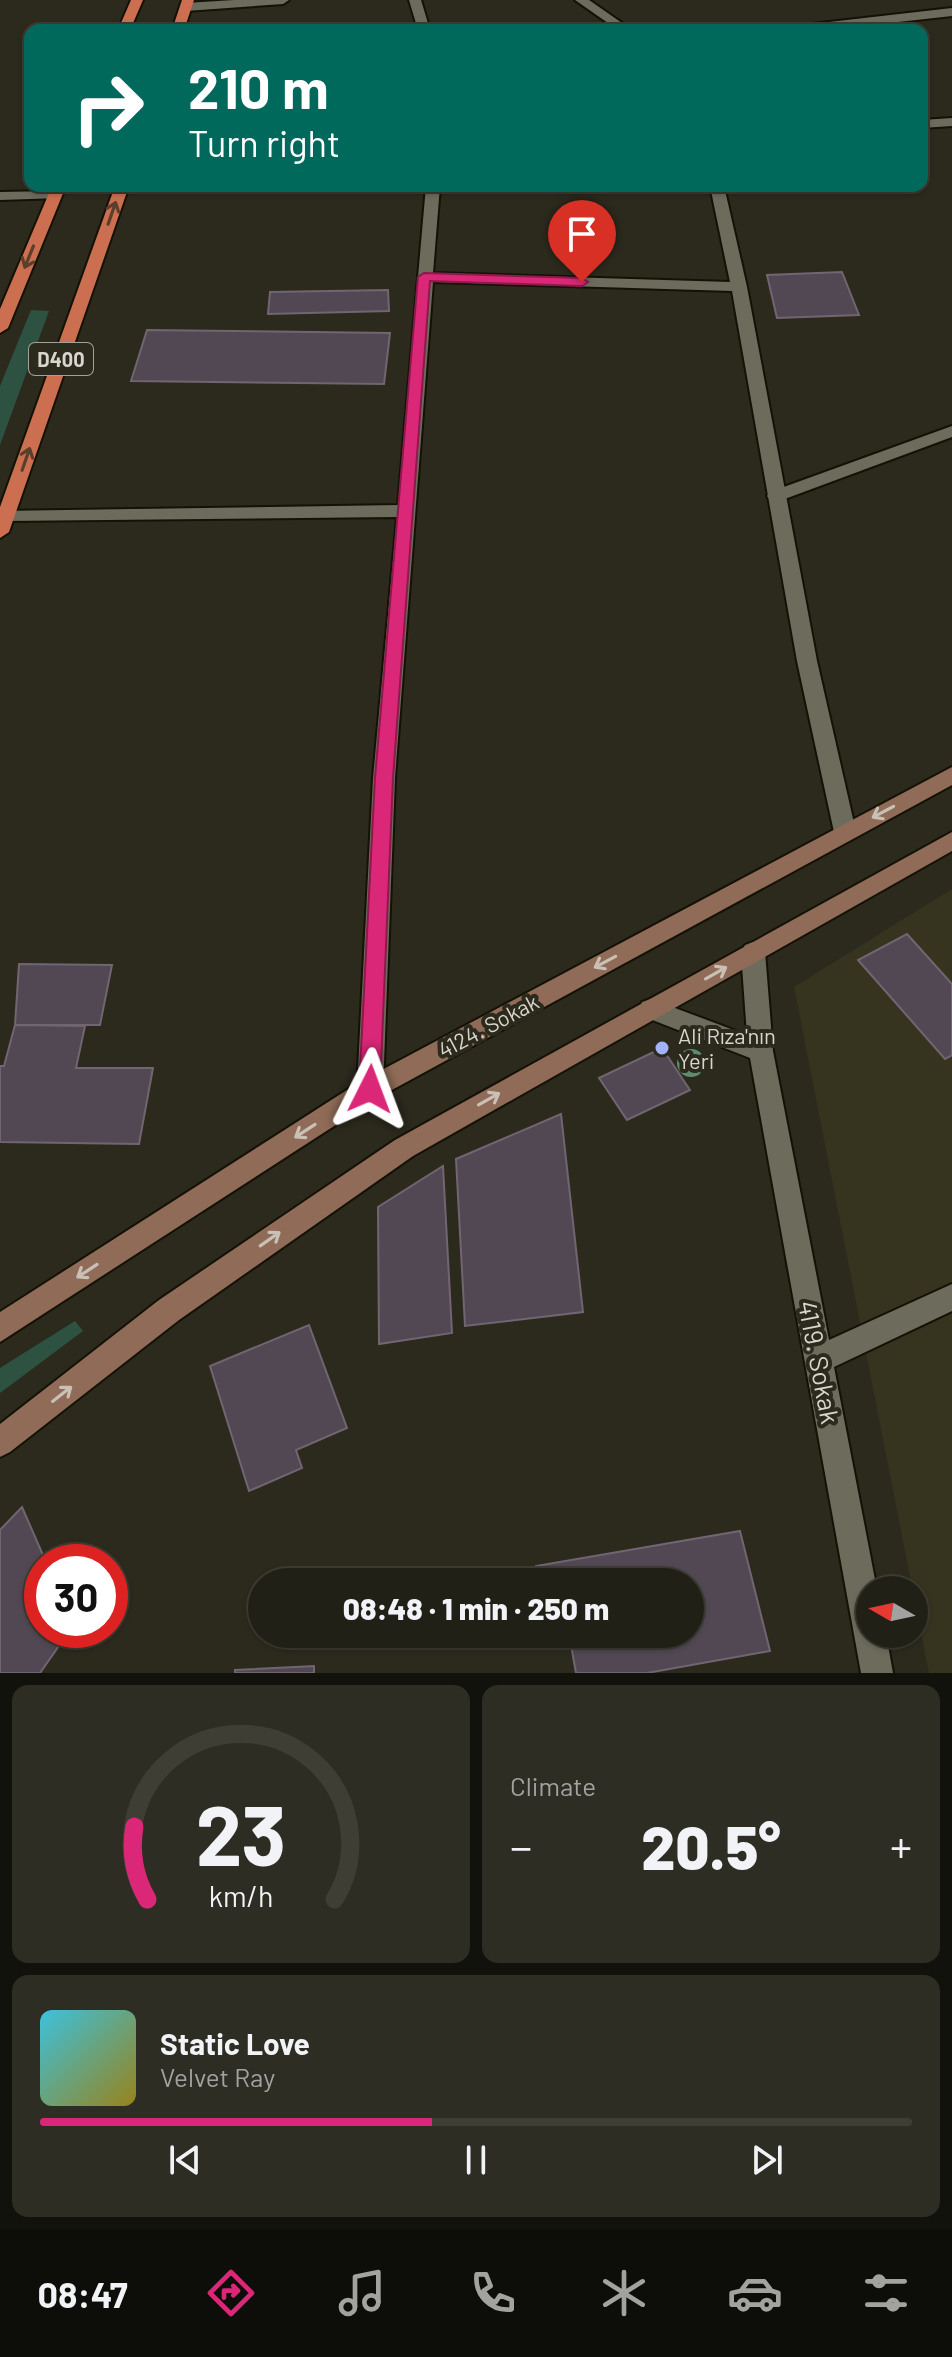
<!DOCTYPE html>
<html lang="en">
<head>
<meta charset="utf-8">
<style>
	:root { --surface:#212016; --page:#2d2d23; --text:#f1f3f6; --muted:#a2a3a1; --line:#3e3e35; --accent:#db2777 }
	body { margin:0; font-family:Barlow,sans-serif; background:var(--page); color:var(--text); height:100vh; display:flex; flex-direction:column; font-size:30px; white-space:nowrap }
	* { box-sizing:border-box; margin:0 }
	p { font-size:26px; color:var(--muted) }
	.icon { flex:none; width:44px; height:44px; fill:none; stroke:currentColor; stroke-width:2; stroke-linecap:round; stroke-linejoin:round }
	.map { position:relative; height:1673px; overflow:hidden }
	.drawer { display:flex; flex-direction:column; gap:12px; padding:12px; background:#12120c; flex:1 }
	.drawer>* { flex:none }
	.hud { position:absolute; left:24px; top:24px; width:904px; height:168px; border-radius:16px; box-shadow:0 2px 6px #0004,0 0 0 2px var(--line); background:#00695c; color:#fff; overflow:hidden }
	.needle { width:52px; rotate:279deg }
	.tools { position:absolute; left:856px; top:1576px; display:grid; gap:16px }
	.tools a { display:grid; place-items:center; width:72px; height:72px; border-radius:50%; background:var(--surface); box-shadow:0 2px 6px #0004,0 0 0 2px var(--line); font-size:40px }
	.speed { position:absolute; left:24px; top:1544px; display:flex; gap:16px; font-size:40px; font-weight:700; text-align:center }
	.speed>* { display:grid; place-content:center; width:104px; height:104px; border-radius:50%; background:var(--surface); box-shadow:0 2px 6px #0004,0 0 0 2px var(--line); line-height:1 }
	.speed .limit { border:12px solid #d22; background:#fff; color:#111 }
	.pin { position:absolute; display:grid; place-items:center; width:68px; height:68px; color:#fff; margin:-82px -34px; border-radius:50% 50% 50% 0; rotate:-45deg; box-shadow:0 0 8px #0007 }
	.pin .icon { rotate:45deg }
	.me { position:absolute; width:88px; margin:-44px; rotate:3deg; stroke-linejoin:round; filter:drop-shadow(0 0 6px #0008) }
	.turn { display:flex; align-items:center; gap:28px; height:168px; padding:0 32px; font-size:36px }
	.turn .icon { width:104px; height:104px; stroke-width:2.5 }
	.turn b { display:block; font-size:56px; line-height:68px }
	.big { font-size:60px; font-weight:800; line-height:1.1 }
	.drawer .card { flex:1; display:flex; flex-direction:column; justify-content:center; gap:12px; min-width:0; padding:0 28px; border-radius:16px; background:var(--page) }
	.drawer .dial { align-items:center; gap:0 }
	.dial svg { height:208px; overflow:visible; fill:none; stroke:var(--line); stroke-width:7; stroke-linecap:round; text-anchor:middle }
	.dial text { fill:var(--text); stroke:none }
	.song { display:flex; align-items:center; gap:24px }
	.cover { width:96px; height:96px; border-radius:12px; background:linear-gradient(135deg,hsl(190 70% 55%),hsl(50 70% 35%)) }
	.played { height:8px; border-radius:4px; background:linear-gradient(90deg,var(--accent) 45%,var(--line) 45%) }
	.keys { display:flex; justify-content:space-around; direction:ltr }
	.heat { display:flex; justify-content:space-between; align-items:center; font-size:44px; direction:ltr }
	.drawer .tiles { flex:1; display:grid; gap:12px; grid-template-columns:1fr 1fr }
	.card:last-child { grid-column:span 2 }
	.trip { position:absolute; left:248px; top:1568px; width:456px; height:80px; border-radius:40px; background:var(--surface); box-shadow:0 2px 6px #0004,0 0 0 2px var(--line); font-weight:800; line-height:80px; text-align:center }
	.dock { display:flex; height:128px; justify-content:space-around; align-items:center; background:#0d0d09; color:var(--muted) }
	.dock .icon { width:56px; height:56px }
	.dock .on { color:var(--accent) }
	.dock b { font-size:36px; color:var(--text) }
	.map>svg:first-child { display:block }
	.built { fill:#36331f }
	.green { fill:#2e5242 }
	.building { fill:#524853; stroke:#706570; stroke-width:2 }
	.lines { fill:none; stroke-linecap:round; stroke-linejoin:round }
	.service-casing { stroke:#141206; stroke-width:4 }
	.minor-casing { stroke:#141206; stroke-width:4 }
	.secondary-casing { stroke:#141206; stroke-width:4 }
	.trunk-casing { stroke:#141206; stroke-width:4 }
	.service { fill:#6d6b5c; fill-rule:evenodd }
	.minor { fill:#6d6b5c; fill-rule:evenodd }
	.secondary { fill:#906c58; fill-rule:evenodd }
	.trunk { fill:#cc6e50; fill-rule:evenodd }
	.tree { fill:#5c8d71 }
	.oneway { stroke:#5c3e2c }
	.oneway2 { stroke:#c9c0b6 }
	.route { fill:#db2777; stroke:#8e194d; stroke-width:2 }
	.poi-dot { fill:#a2b2fd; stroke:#2c2a1d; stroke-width:3 }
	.labels { text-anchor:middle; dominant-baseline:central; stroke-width:8; stroke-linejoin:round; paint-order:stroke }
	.shield { fill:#2c2a1d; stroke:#a4a298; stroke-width:2 }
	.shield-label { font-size:20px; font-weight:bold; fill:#d7d5cd }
	.street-label { font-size:22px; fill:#d7d5cd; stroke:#2c2a1d }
	.poi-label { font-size:22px; fill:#d7d5cd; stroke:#2c2a1d; text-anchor:start }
	.near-street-label { font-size:26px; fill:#d7d5cd; stroke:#2c2a1d }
</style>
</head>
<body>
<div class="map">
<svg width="952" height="1673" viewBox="0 0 952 1673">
	<rect width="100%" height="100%" fill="#2c2a1d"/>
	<path class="built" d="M952,889v784h-23l-135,-686z"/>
	<path class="green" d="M31,310l18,1 -49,134v-59z
		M75,1321l8,10 -83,62v-25z"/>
	<path class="building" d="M842,272l17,43 -82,3 -10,-43z
		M388,290l1,21 -121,3 2,-22z
		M147,330l243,3 -6,51 -253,-3z
		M907,934l45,50v71l-7,4 -87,-99z
		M19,964l93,1 -12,60h-85z
		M15,1025l70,1 -9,42h77l-14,76 -139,-2v-76h4z
		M662,1048l28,42 -63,30 -28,-42z
		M561,1114l22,198 -118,14 -9,-167z
		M443,1166l9,167 -73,11 -1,-137z
		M309,1325l38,103 -51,22 6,18 -53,23 -39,-125z
		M22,1507l24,55h-4v68h28l-30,43h-40v-143z
		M740,1531l30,120 -123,22h-71l-7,-39h121v-52h-152l-2,-16z
		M314,1666v7h-79v-3z"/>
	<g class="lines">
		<defs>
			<path id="service" d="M55,191l7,4 -2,3 -60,2v-8z
				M952,426v11l-170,63h-12l-3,-4 3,-4z"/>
			<path id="minor" d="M234,0h55l-6,4 -97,7 -6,-4 6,-4z
				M409,0h12l9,30h-12z
				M575,0h14l43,30h-14z
				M952,8v8l-126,14h-38l6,-4z
				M952,118v8l-30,2v-8z
				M426,186h14l-7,87 297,9 -20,-96h14l23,101 70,374 39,171 -3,6 -8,3 -8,-3 -3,-6 -37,-171 -65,-370 -299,-9 -38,496 -12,311 -4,8 -9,3 -9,-3 -4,-8 16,-311 24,-261 -391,4 -6,-2v-8l398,-6z
				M753,942l8,3 4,7 8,99 56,289 123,-56v27l-118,56 43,223h-7v44h16l7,39h-32l-111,-615 -108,-42 -3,-7 3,-7 9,-3 96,36 -6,-83 4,-7z"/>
			<path id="secondary" d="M952,767v18l-573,312 -379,245v-30l361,-231z
				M952,832v19l-539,305 -234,164 -169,132 -10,5v-33l159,-124 236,-160z"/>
			<path id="trunk" d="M131,0h12l-13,30h-12z
				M182,0h12l-10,30h-12z
				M52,186h14l-58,142 -8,5v-24z
				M115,186h14l-120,346 -9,6v-31z"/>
		</defs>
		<use href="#service" class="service-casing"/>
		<use href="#minor" class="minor-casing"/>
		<use href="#secondary" class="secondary-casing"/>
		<use href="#trunk" class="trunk-casing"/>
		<use href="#service" class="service"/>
		<use href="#minor" class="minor"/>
		<use href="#secondary" class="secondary"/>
		<use href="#trunk" class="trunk"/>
	</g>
	<circle class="tree" cx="691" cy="1063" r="14"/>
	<defs><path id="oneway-shaft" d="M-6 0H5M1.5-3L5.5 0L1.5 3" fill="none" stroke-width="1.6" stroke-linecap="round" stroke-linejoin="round" transform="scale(2)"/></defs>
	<g class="oneway">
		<use href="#oneway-shaft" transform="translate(112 213) rotate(-71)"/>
		<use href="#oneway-shaft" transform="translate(29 257) rotate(112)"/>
		<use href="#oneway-shaft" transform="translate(26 459) rotate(-71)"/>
	</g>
	<g class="oneway2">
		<use href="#oneway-shaft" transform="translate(883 812) rotate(152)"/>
		<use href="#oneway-shaft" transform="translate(605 962) rotate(152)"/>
		<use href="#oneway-shaft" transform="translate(716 973) rotate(-29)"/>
		<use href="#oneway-shaft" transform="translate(489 1099) rotate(-29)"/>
		<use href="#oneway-shaft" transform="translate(305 1131) rotate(147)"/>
		<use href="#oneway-shaft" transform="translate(270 1239) rotate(-35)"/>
		<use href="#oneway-shaft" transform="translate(87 1271) rotate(147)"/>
		<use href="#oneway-shaft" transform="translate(62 1394) rotate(-38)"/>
	</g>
	<path class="route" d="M424,273l158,5 6,4 -6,4 -152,-5 -37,497 -13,311 -3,7 -7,2 -8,-2 -3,-7 16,-311 43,-501z"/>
	<circle class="poi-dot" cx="662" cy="1048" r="8"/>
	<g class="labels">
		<rect class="shield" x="29" y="343" width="64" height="32" rx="6"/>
		<g class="shield-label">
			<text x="61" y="359">D400</text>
		</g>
		<g class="street-label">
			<text transform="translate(488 1025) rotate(-28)">4124. Sokak</text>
		</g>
		<g class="poi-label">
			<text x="678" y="1035">Ali Rıza'nın<tspan x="678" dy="25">Yeri</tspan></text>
		</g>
		<g class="near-street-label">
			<text transform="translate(820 1362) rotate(79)">4119. Sokak</text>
		</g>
	</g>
</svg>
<div class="tools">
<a><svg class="needle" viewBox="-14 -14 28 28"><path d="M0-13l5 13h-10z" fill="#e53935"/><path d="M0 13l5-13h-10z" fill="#a2a3a1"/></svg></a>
</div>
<div class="speed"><div class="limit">30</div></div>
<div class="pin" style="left:582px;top:282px;background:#d93025"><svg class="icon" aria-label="arrive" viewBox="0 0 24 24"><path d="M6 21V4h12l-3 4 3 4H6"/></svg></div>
<svg class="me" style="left:370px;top:1089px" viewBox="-20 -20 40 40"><path d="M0-17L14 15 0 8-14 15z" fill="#db2777" stroke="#fff" stroke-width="4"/></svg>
<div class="trip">08:48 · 1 min · 250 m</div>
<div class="hud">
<div class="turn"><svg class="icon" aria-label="right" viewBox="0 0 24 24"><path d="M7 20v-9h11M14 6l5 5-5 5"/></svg><div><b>210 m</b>Turn right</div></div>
</div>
</div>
<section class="drawer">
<div class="tiles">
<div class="card dial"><svg viewBox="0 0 100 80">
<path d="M14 69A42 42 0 1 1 86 69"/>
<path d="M14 69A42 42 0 0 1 9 41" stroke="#db2777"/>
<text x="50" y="56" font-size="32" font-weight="700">23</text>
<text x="50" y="72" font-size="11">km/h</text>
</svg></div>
<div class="card"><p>Climate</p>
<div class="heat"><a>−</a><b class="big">20.5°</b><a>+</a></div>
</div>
<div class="card">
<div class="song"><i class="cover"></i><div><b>Static Love</b><p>Velvet Ray</p></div></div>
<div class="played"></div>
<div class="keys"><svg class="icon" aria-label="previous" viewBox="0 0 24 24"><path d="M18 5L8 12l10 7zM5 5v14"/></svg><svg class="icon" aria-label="pause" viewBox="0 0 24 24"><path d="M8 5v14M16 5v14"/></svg><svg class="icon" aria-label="next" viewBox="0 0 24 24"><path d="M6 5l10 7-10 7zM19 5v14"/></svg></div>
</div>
</div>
</section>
<nav class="dock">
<b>08:47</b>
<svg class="icon on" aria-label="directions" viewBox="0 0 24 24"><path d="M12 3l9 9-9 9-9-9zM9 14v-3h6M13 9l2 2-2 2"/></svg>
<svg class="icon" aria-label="music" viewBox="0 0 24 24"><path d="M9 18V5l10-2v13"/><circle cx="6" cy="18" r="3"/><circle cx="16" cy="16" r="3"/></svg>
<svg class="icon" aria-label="phone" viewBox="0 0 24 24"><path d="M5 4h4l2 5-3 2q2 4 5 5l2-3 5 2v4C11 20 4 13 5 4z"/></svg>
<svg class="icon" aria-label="climate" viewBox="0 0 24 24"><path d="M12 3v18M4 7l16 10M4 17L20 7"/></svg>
<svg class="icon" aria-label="car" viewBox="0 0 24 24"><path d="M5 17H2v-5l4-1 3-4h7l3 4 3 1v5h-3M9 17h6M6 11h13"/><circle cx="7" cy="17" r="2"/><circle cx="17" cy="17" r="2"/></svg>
<svg class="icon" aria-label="filters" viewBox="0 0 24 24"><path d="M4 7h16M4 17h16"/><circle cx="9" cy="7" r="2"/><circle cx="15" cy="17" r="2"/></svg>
</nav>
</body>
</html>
